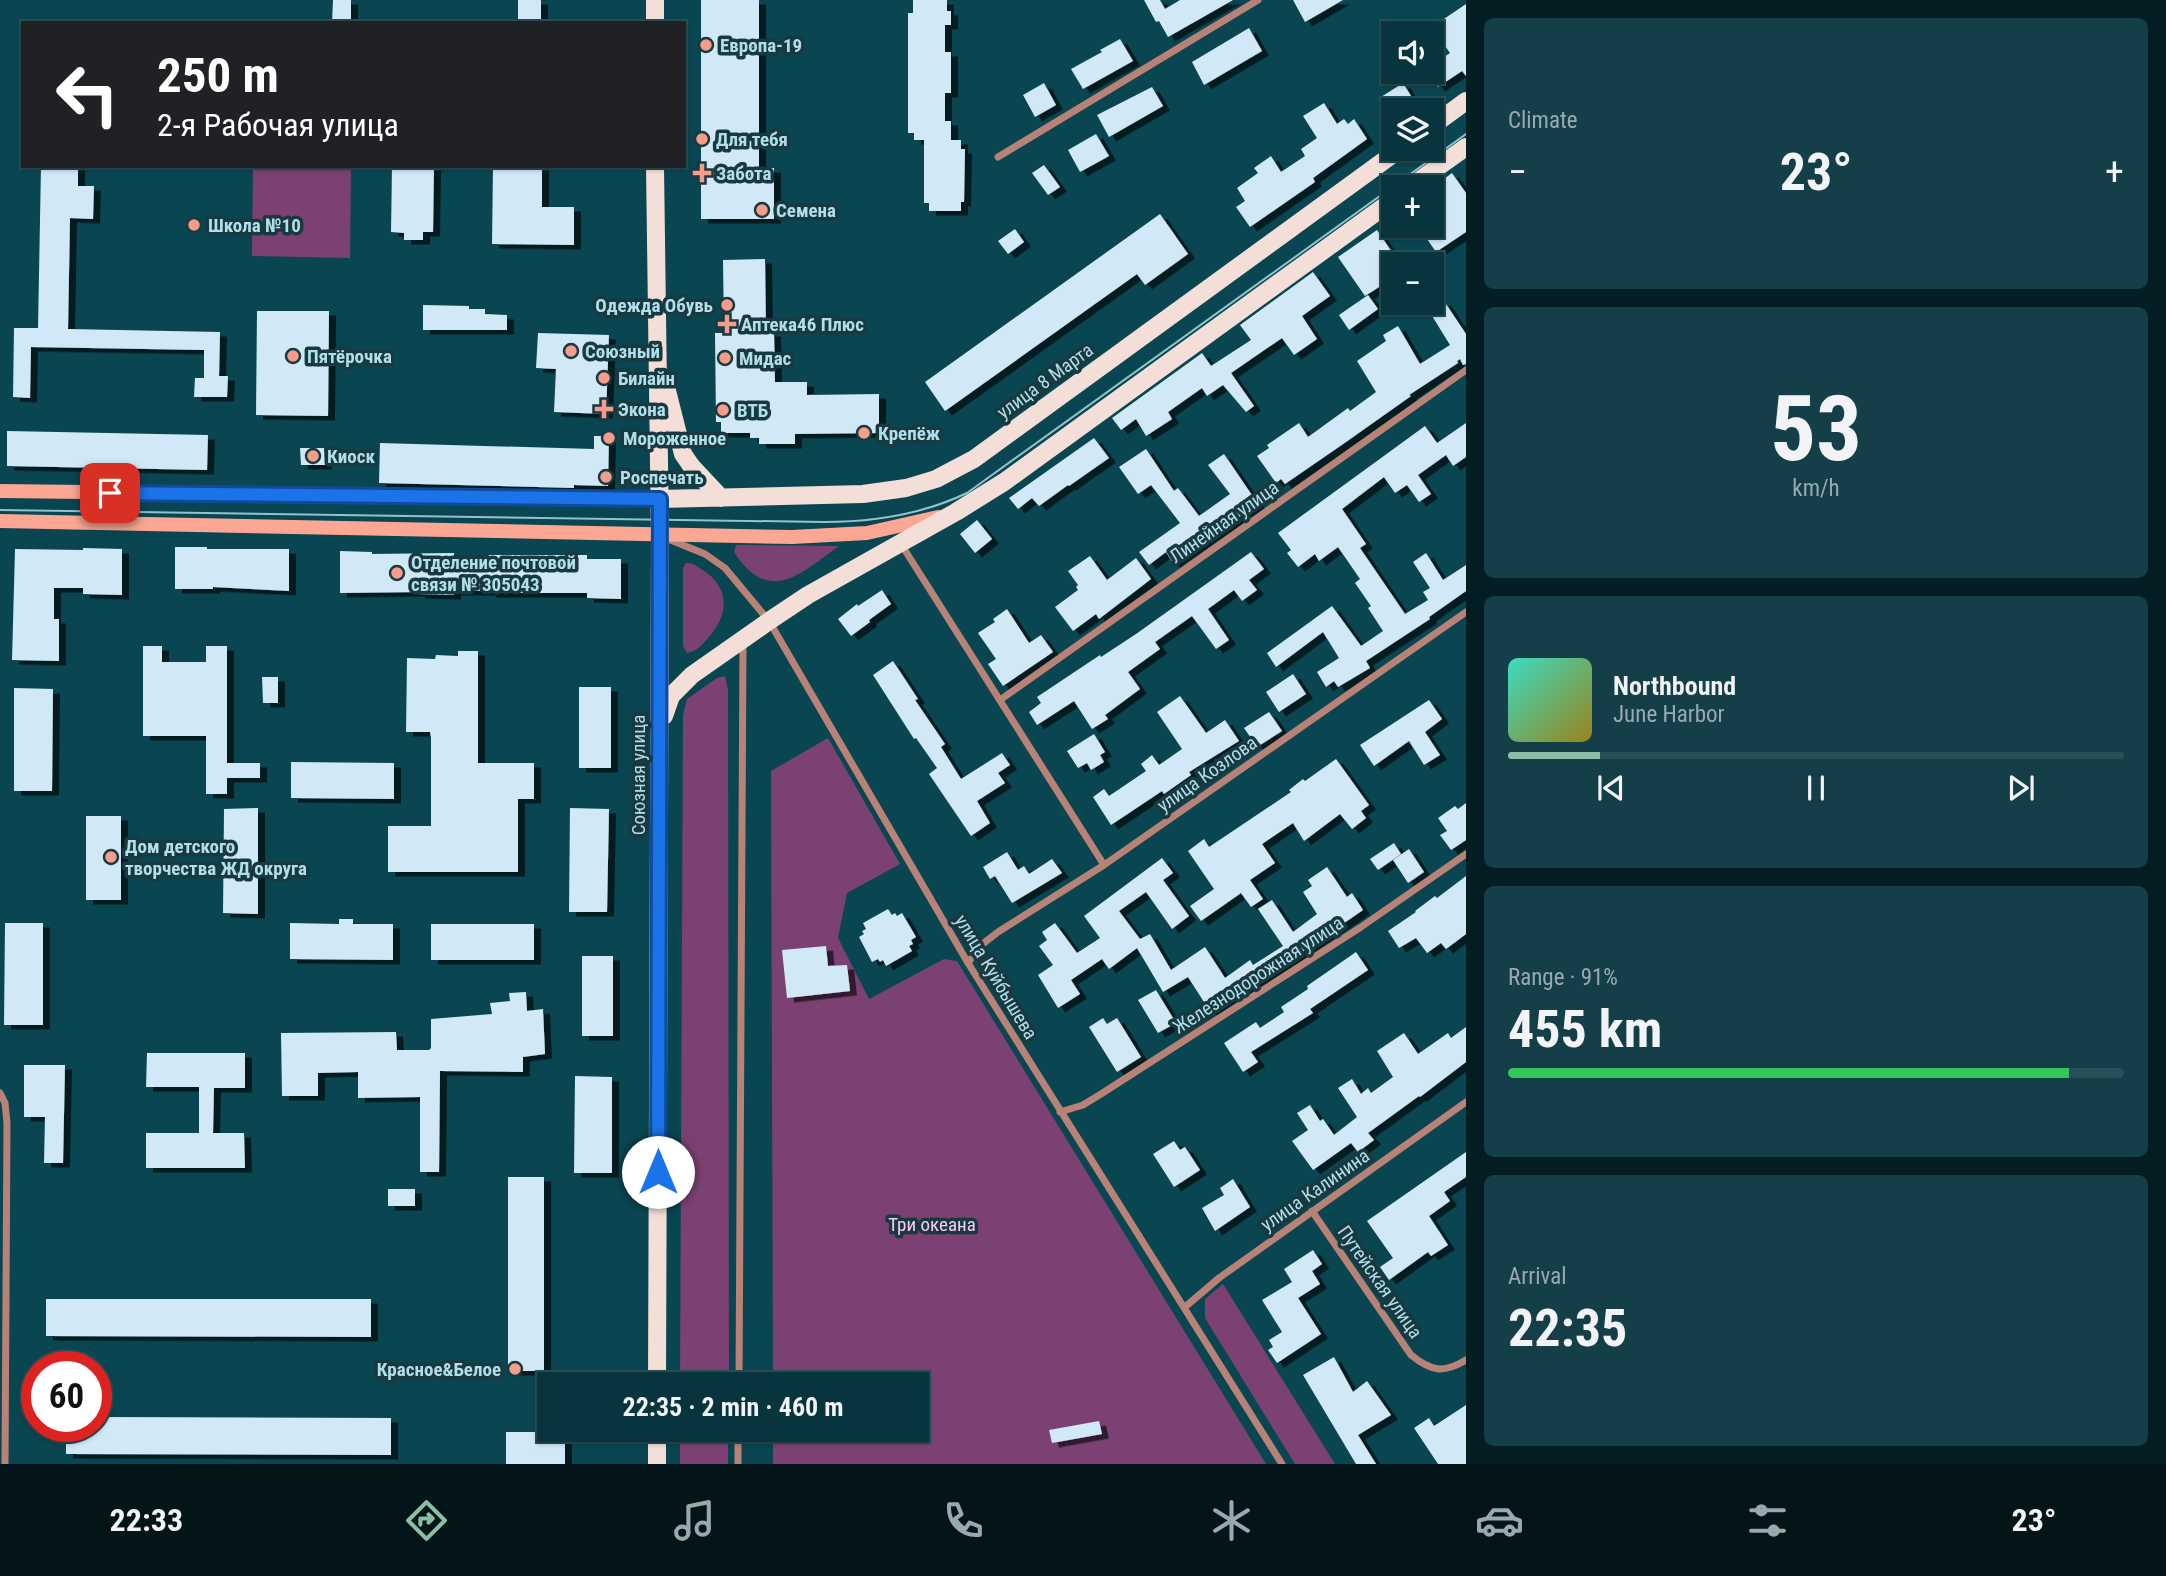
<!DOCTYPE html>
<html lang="en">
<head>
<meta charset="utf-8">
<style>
	:root { --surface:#07343d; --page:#153f48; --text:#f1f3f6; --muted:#98aab0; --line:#284f57; --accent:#8abfa5 }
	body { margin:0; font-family:"Roboto Condensed",sans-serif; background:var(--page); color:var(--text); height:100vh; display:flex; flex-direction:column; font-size:26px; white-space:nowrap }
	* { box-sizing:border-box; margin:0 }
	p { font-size:23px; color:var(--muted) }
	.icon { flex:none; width:38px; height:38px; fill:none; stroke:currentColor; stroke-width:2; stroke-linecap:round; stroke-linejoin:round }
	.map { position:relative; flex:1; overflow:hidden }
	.panel { display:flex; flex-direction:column; gap:18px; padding:18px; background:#041d22; width:700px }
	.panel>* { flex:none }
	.guide { position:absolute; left:21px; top:21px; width:665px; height:147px; border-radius:0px; box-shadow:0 2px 5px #0004,0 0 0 2px var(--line); background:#202124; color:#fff; overflow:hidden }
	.controls { position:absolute; left:1381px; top:21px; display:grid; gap:14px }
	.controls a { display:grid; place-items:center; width:63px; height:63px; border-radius:0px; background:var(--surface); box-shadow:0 2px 5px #0004,0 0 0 2px var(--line); font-size:35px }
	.speed { position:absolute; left:21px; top:1351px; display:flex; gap:14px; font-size:35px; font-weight:700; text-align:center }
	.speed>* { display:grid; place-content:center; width:91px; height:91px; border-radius:50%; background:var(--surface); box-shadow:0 2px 5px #0004,0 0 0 2px var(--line); line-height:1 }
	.speed .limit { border:10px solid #d22; background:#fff; color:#111 }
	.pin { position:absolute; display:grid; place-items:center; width:60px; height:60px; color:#fff; margin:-30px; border-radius:14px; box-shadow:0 4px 10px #0006 }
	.me { position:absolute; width:77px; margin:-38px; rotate:0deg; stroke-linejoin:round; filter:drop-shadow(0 0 5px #0008) }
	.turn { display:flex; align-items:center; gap:24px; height:147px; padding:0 21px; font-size:32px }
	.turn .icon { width:91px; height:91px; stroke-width:2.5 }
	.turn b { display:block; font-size:49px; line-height:60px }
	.big { font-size:52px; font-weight:700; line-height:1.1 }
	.panel .tile { flex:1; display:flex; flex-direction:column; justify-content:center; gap:10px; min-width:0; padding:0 24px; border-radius:10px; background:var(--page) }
	.panel .dial { align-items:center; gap:0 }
	.dial b { font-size:91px; line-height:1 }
	.song { display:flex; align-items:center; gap:21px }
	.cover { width:84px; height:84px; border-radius:10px; background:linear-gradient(135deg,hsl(170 70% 55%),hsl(50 70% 35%)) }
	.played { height:7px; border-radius:4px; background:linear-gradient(90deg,var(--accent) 15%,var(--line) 15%) }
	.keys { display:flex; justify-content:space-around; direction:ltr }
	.heat { display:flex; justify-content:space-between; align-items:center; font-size:38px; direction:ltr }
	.charge { height:10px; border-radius:5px; background:linear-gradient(90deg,#34c759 91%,var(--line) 0) }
	.trip { position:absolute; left:537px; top:1372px; width:392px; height:70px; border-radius:0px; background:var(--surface); box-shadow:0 2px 5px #0004,0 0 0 2px var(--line); font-weight:700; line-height:70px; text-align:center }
	.tabs { display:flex; height:112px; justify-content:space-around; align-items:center; background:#031518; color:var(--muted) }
	.tabs .icon { width:49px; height:49px }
	.tabs .active { color:var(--accent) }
	.tabs b { font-size:32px; color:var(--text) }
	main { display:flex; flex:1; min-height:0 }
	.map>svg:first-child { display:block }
	.green { fill:#7b4172 }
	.building { fill:#d1e8f6; filter:url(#shadow) }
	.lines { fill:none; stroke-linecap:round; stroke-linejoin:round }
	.minor { stroke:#b88276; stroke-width:7 }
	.secondary { stroke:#fca794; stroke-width:14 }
	.primary { stroke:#f4ded8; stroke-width:18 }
	.tram { stroke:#92c3cd; stroke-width:2 }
	.route-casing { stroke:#114b97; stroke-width:18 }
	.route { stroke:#1a73e8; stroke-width:12 }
	.poi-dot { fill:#f49d8b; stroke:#193940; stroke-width:2.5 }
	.labels { text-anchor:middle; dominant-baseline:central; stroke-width:7; stroke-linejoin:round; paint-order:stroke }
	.poi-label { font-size:19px; font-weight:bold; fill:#b1dfe9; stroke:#193940; text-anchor:start }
	.street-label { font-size:19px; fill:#b1dfe9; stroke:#193940 }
	.park-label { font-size:19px; fill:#facaf1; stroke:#193940 }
</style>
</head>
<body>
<main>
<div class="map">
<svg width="1466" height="1464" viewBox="0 0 1466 1464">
	<defs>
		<filter id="shadow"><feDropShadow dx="7" dy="4.5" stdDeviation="0" flood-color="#0009"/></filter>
	</defs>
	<rect width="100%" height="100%" fill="#094651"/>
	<path class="green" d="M253,166h98l-1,92 -98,-2z
		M736,545l103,1c-39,28 -70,60 -105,6z
		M686,563c7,0 9,2 15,6 29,17 29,45 7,69 -7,8 -11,13 -21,15l-4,-7v-78z
		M725,676l3,14 1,694h-49l3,-669 4,-16 30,-21z
		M828,738l72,126 -53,29 -9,45 31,61 75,-40 13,2 309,503h-493v-34h144v-46h-144l-2,-613z
		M1223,1284l112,180h-40l-90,-146v-19z
		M680,1430h48v34h-48z"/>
	<path class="building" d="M333,0h18v23h-19z
		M518,0h23v23h-23z
		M701,0h58v168h15v51h-73z
		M913,0h34v11h4v14h-6v27h6v41h-6v28h6v19h10v9h4l-1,53h-3v9h-32v-8h-5v-63h-10v-7h-6v-120h5z
		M1144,0h16l5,9 15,-9h53l-65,37 -9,-16 -3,1z
		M1293,0h50l-38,22z
		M1466,4v72l-4,-5 -24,16 -6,-9v-13l18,-12 -18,-26z
		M1249,28l13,23 -58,34 -12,-23z
		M1120,39l13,22 -50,28 -12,-20 31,-17 -2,-2z
		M1044,83l12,22 -21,12 -12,-22z
		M1403,83l13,21 -11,6h-16l-8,-13z
		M1152,87l11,19 -54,31 -12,-22z
		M1324,103l13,21 7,-5 4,5 6,-5 13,20 -54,39 2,4 -65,45 -14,-20 9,-6 -8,-13 21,-15 -4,-5 17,-12 10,16 24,-16 -4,-7 16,-11 -14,-22z
		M1096,134l13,22 -29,16 -12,-22z
		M1044,165l16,22 -12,8 -16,-22z
		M41,166h37v20h16l-1,33 -23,-1 -2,111 152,3 -1,44h9l-1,21h-33l1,-19h9v-28l-173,-3 -1,51 -17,-1 1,-69h24z
		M392,166h42l-1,66h-10v8h-19v-7l-13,-1z
		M493,166h49v41h32v38l-82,-1z
		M1452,173l14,20v39l-30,20 -13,-19 21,-14 -12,-17v-14z
		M1160,214l28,40 -43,31 -8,-11 -192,137 -20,-29z
		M1015,229l9,13 -16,12 -10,-13z
		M1377,230l23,34h-7v14l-28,18 -27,-39z
		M765,259l1,73h8l1,50h32v13l72,-1v39l-84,1v10h-36v-6h-9v-5h-29v-11h-5l-1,-89h9l-1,-73z
		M1313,272l17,24 -28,20 15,23 -23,16 -12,-17 -51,35 23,33 -8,6 -23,-27 -16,11 -5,-8 -34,24 4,7 -26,17 -10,-17 -15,11 -9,-12 90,-65 9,13 40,-26 -11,-15z
		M1368,295l10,14 -29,21 -10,-15z
		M1444,301l22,33v30l-3,1 -3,-6 -3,2 1,2 -49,32 2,1 -65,46 -61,42 -4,-5 -5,4 -19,-27 12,-8 -2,-3 32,-22 9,14 40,-29 2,3 26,-19 -19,-31 29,-20 -3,-6 15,-9 22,38 30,-19 -21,-34z
		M423,305l46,1v3h16v5l22,1v15h-84z
		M257,311h72l-1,105 -72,-1z
		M538,333l71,2 -3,79 -52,-2 2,-43 -20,-1z
		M1466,423v34l-13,9 -7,-11 -28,20 13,19 -12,8 -12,-17 -12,8 -11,-16 -42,32 24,35 -6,4 45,66 23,-14 -5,-8 7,-4 -17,-26 13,-9 17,27 23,-15v26l-37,26 1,2 -64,42 4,7 -32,19 -4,-6 -8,6 -9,-15 22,-14 -16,-26 -47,35 -9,-14 65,-47 29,40 22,-15 -15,-23 3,-2 -16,-23 5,-4 -22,-32 -19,14 -4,-7 -17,13 -11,-14 4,-3 -13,-17 147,-107 12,17z
		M7,431l201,4 -1,35 -200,-4z
		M594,436h15l-1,50 -34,-1v3l-195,-5 1,-40 214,6z
		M1094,438l15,20 -40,28 -1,-1 -29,21 -7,-8 -14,11 -9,-11z
		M300,448h24l1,17h-24z
		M1146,449l28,42 4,-3 21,28 31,-22 -22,-29 16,-11 34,50 -85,59 -7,-11 -17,13 -10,-13 41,-29 -29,-38 -13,9 -19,-27z
		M977,520l15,19 -17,14 -15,-19z
		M175,547h32v2h82v42l-76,-4v2h-38z
		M83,548l39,1v46l-39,-1v-6h-29v31h5v42l-47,-1 3,-111 68,1z
		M340,551l32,1v2l82,-1v5l35,1v-4h98v4h34v40l-34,-1v-5h-98v-2h-35v4l-36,-1v-2l-78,1z
		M1251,552l13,17 -15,11 8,10 -15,11 -8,-11 -26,19 21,31 -13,9 -24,-33 -37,26 5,7 -32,23 12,17 -35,26 3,4 -16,10 -18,-28 -37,24 -8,-13 12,-9 -4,-6 63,-42 1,2 35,-23z
		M1090,556l17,24 29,-22 15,21 -52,40 -3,-5 -23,17 -18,-24 23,-17 -2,-3 2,-2 -10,-14z
		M882,590l9,14 -22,16 1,2 -19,14 -13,-17 19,-15 1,2z
		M1007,609l22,34 12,-8 12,17 -50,34 -15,-22 8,-5 -18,-26 17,-11 -2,-3z
		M143,646h19v16h44v-16h21v117h33v15h-33v16h-21v-58h-63z
		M458,651h20v112h56v36h-16v73h-130v-46h43v-89l-1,-5h-24l1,-74 28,1 1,-4 22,1z
		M893,661l25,38 -3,1 30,44 -4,3 20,32 41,-26 8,12 -12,8 7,10 -28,18 13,22 -19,13 -42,-62 8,-6 -21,-30 -2,1 -41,-64z
		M1293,674l13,20 -27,18 -13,-20z
		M262,677h16v26h-15z
		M579,687h32v81h-32z
		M14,688l39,1 -1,102h-38z
		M1180,696l26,37 19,-13 14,21 -50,31 2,3 -27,19 -2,-3 -51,34 -18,-28 11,-8 5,7 37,-25 -5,-7 11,-9 7,10 23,-16 -25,-37z
		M1429,700l13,19 -17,13 15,23 -16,10 -15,-24 -35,25 -14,-21z
		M1269,712l13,19 -25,16 -13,-19z
		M1094,734l11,18 -5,3 4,7 -13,8 -4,-7 -9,5 -11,-17z
		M1336,759l33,46 -8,6 5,7 -14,11 -12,-15 -36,27 -11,-18 -31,21 13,19 -25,17 13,19 -12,8 -10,-14 -40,28 -11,-15 24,-17 -26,-38 16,-12 5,8 82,-55 -2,-2 14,-11 2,2z
		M291,762l103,1v36l-103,-1z
		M1466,803v37l-15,10 -11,-15 7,-4 -9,-13 17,-12 3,3z
		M258,808v106l-35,-1 1,-104z
		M570,808l39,1 -2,103h-38z
		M86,816h35v84h-35z
		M1394,843l7,11 -23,16 -8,-11z
		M1409,849l15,23 -16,11 -15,-23z
		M1007,852l11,18 6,-4 5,8 23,-15 10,14 -50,30 -17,-27 -5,3 -7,-12z
		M1162,858l11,15 -10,7 26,36 -17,13 -26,-37 -27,19 21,28 10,-5 21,36 34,-23 20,31 25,-18 3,5 30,-19 -25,-37 14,-9 21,32 24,-18 -14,-22 9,-6 -4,-6 19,-13 20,30 5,-4 11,17 -100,69 2,2 -54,32 -23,-36 -25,15 -26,-44 -28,21 -7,-10 -31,21 9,14 -22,14 -20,-33 15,-10 -14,-19 8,-6 -5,-8 13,-9 22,30 23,-15 -16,-22z
		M1466,876v58l-20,15 -5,-6 -14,10 -11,-15 -17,10 -11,-17 28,-19 -1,-1 20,-15 2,2z
		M888,909l4,6 3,-2 2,3 5,-3 14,24 -5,3 2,4 -4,2 3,5 -26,15 -3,-6 -3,2 -2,-3 -6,3 -13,-25 5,-3 -2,-3 4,-2 -3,-6z
		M339,919h14v5h40v36l-103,-1v-36l49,1z
		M5,923h38v102h-39z
		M431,924h103v36h-103z
		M826,946l2,20 19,-1 3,26 -63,7 -5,-48z
		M1356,952l12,18 -58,39 3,4 -62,39 7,10 -15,10 -19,-29 32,-21 4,6 24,-16 -3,-5 27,-18 -1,-3z
		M582,956h31v80h-31z
		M1156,990l20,33 -18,10 -20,-33z
		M526,992l1,19 16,-2 2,45 -22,3v15l-83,-1 -1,101h-19v-75l-62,1v-26l-40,1v23h-36l-1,-63 115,-1 1,18h32l2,-2v-29l61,-5 -2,-11 20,-2 -1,-8z
		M1103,1018l4,6 10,-6 24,39 -24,15 -28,-45z
		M1466,1027v35l-46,35 -1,-1 -51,37 6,7 -16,12 -7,-9 -38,27 -21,-29 16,-11 -11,-17 13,-8 10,16 3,-2 11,16 23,-18 -19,-29 14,-9 9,15 7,-6 3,5 22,-16 -16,-26 27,-18 14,21 30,-21 3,5z
		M147,1053h98v35h-31l-1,45h31l1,35h-99v-35h53v-46h-53z
		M24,1065h41l-2,98h-19l1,-46h-21z
		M575,1076l37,1v96h-38z
		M1174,1141l6,9 5,-3 15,23 -26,17 -21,-33z
		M1466,1152v25l-22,15 6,9 -21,15 19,29 -17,11 -3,-4 -39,28 -9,-13 13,-9 -26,-37z
		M508,1177h36v194h-36z
		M1233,1179l17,28 -35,24 -13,-23 22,-13 -4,-7z
		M388,1189h27v17h-27z
		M1313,1250l9,14 -10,7 8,13 -22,14 23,36 -44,29 -9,-13 5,-3 -4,-7 13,-8 -20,-32 30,-18 -8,-13z
		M46,1299h325v38l-325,-1z
		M1334,1357l19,35 14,-11 24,34 -33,20 18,29h-20l-53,-89z
		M1466,1405v59h-28l-24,-36 15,-10 5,8z
		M96,1417l295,1v37l-325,-1v-28h30z
		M1099,1421l3,13 -50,9 -3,-13z
		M506,1432h59v32h-59z"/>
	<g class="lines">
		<path class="minor" d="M998,157l260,-157
			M668,539l37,15 20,14 44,53 199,342 314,501
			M901,544l203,321
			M1000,700l466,-330
			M968,963l12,-17 18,-14 106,-67 362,-253
			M0,1093l5,10 2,20 -2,341
			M1060,1112l23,-7 18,-11 260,-167 105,-73
			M1312,1211l99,144c20,16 32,19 55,5
			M1185,1307l34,-29 247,-176
			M739,1384l4,-741
			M738,1464v-34"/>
		<path class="secondary" d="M0,491l660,8
			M0,521l792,16 75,-4 71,-16"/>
		<path class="primary" d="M655,0v23
			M1432,126l34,-25
			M655,166l5,370 -3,848
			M1410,187l56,-40
			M665,383l18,71 9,13 29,31
			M660,499l203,-5 43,-6 30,-9 38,-20 426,-310
			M664,716l7,-20 21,-21 77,-54 39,-26 148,-83 48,-30 389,-282
			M657,1464v-34"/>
		<path class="tram" d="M0,510l824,12c50,0 97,-7 143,-29l499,-359"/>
	</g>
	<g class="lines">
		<defs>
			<path id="route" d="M110,493l550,6 -2,673"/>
		</defs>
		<use href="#route" class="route-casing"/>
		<use href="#route" class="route"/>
	</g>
	<g class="poi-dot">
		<circle cx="706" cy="45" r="7"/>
		<circle cx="702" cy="139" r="7"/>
		<path d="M698.5 162.5h7v7h7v7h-7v7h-7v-7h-7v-7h7z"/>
		<circle cx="762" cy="210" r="7"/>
		<circle cx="194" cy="225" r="7"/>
		<circle cx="727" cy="305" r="7"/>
		<path d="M723.5 313.5h7v7h7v7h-7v7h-7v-7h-7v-7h7z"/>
		<circle cx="571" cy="351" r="7"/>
		<circle cx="293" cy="356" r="7"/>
		<circle cx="725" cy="358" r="7"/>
		<circle cx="604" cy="378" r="7"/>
		<path d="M600.5 398.5h7v7h7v7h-7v7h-7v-7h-7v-7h7z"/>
		<circle cx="723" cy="410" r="7"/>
		<circle cx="864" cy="433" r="7"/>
		<circle cx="609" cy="438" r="7"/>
		<circle cx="313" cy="456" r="7"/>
		<circle cx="606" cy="477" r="7"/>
		<circle cx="397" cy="573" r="7"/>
		<circle cx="111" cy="857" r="7"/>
		<circle cx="515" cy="1369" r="7"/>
	</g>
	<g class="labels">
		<g class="poi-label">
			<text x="720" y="45">Европа-19</text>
			<text x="716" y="139">Для тебя</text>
			<text x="716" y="173">Забота</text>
			<text x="776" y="210">Семена</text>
			<text x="208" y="225">Школа №10</text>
			<text x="713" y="305" text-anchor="end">Одежда Обувь</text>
			<text x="741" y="324">Аптека46 Плюс</text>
			<text x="585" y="351">Союзный</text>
			<text x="307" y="356">Пятёрочка</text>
			<text x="739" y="358">Мидас</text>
			<text x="618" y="378">Билайн</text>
			<text x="618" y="409">Экона</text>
			<text x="737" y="410">ВТБ</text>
			<text x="878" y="433">Крепёж</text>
			<text x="623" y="438">Мороженное</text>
			<text x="327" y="456">Киоск</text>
			<text x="620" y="477">Роспечать</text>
			<text x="411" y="562">Отделение почтовой<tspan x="411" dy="22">связи № 305043</tspan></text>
			<text x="125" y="846">Дом детского<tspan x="125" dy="22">творчества ЖД округа</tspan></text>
			<text x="501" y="1369" text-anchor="end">Красное&amp;Белое</text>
		</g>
		<g class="street-label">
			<text transform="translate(1045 381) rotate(-36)">улица 8 Марта</text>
			<text transform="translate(1224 522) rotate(-35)">Линейная улица</text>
			<text transform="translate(1207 774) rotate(-35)">улица Козлова</text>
			<text transform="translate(638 775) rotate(-90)">Союзная улица</text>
			<text transform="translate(1258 975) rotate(-33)">Железнодорожная улица</text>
			<text transform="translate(996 977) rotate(59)">улица Куйбышева</text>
			<text transform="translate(1315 1190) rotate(-35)">улица Калинина</text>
			<text transform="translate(1380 1282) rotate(55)">Путейская улица</text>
		</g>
		<g class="park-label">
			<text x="932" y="1224">Три океана</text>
		</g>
	</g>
</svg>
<div class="controls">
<a><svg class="icon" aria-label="sound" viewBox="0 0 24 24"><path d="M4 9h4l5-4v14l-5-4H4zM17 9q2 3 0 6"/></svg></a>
<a><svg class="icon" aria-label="layers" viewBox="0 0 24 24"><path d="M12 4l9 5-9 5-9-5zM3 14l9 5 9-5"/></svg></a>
<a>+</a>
<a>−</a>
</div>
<div class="speed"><div class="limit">60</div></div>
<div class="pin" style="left:110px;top:493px;background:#d93025"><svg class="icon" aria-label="arrive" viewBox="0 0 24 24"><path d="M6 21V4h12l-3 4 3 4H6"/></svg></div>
<svg class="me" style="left:658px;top:1172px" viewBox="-20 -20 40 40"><circle r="19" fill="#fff"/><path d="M0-13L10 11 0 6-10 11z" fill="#1a73e8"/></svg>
<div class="trip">22:35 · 2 min · 460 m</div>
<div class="guide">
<div class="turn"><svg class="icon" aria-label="left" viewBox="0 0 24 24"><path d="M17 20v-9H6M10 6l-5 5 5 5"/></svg><div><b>250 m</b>2-я Рабочая улица</div></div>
</div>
</div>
<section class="panel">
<div class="tile"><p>Climate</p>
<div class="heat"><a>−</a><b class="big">23°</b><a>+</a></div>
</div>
<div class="tile dial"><b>53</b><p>km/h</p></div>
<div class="tile">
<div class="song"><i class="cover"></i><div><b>Northbound</b><p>June Harbor</p></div></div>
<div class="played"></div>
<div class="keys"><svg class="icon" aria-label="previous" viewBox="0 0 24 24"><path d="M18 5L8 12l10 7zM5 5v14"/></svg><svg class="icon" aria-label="pause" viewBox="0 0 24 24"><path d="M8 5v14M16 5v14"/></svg><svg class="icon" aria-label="next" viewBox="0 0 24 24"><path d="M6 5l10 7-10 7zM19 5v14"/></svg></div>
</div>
<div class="tile"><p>Range · 91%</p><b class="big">455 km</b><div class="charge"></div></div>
<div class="tile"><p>Arrival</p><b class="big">22:35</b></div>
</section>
</main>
<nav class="tabs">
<b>22:33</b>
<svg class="icon active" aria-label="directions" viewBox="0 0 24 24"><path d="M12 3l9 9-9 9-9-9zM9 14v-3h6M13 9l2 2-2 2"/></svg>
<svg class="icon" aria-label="music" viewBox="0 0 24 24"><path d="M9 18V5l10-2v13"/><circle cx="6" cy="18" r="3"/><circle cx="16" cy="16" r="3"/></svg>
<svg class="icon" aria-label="phone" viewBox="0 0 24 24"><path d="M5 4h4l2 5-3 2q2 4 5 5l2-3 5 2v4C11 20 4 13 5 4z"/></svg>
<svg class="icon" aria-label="climate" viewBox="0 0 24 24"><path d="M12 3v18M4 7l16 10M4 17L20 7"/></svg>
<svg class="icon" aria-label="car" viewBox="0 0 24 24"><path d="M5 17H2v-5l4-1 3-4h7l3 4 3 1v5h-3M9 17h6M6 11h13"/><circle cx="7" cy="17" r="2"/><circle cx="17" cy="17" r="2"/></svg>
<svg class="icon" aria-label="filters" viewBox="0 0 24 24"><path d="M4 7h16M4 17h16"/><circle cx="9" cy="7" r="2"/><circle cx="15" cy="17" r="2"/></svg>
<b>23°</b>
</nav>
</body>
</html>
